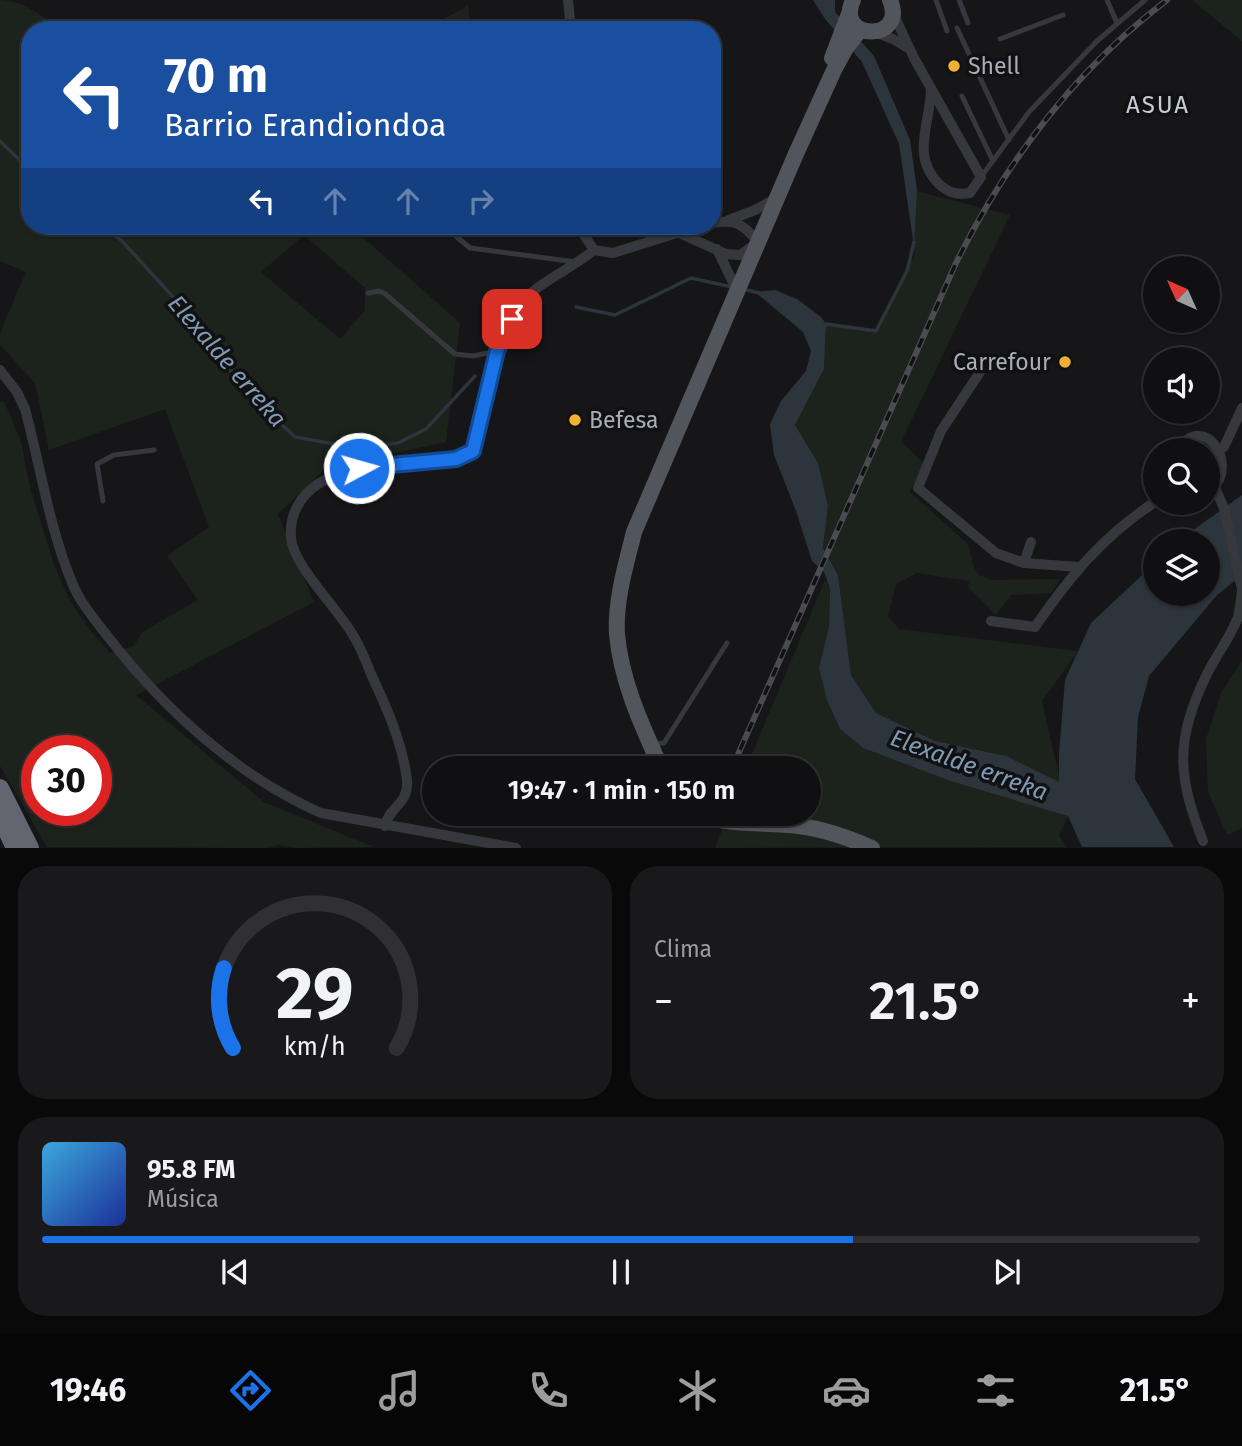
<!DOCTYPE html>
<html lang="es">
<head>
<meta charset="utf-8">
<style>
	:root { --surface:#101012; --page:#19191b; --text:#f1f3f6; --muted:#9c9d9f; --line:#303032; --accent:#1a73e8 }
	body { margin:0; font-family:"Fira Sans",sans-serif; background:var(--page); color:var(--text); height:100vh; display:flex; flex-direction:column; font-size:26px; white-space:nowrap }
	* { box-sizing:border-box; margin:0 }
	p { font-size:23px; color:var(--muted) }
	.icon { flex:none; width:38px; height:38px; fill:none; stroke:currentColor; stroke-width:2; stroke-linecap:round; stroke-linejoin:round }
	.map { position:relative; height:848px; overflow:hidden }
	.side { display:flex; flex-direction:column; gap:18px; padding:18px; background:#09090a; flex:1 }
	.side>* { flex:none }
	.hud { position:absolute; left:21px; top:21px; width:700px; height:214px; border-radius:28px; box-shadow:0 2px 5px #0004,0 0 0 2px var(--line); background:#1a4fa0; color:#fff; overflow:hidden }
	.needle { width:46px; rotate:315deg }
	.fabs { position:absolute; left:1143px; top:256px; display:grid; gap:14px }
	.fabs a { display:grid; place-items:center; width:77px; height:77px; border-radius:50%; background:var(--surface); box-shadow:0 2px 5px #0004,0 0 0 2px var(--line); font-size:35px }
	.speed { position:absolute; left:21px; top:735px; display:flex; gap:14px; font-size:35px; font-weight:700; text-align:center }
	.speed>* { display:grid; place-content:center; width:91px; height:91px; border-radius:50%; background:var(--surface); box-shadow:0 2px 5px #0004,0 0 0 2px var(--line); line-height:1 }
	.speed .limit { border:10px solid #d22; background:#fff; color:#111 }
	.pin { position:absolute; display:grid; place-items:center; width:60px; height:60px; color:#fff; margin:-30px; border-radius:14px; box-shadow:0 4px 10px #0006 }
	.me { position:absolute; width:77px; margin:-38px; rotate:84deg; stroke-linejoin:round; filter:drop-shadow(0 0 5px #0008) }
	.turn { display:flex; align-items:center; gap:24px; height:147px; padding:0 28px; font-size:32px }
	.turn .icon { width:91px; height:91px; stroke-width:2.5 }
	.turn b { display:block; font-size:49px; line-height:60px }
	.lanes { display:flex; align-items:center; height:66px; padding:0 28px; background:#0003; justify-content:center; gap:35px; direction:ltr }
	.lanes .off { opacity:.35 }
	.big { font-size:52px; font-weight:600; line-height:1.1 }
	.side .tile { flex:1; display:flex; flex-direction:column; justify-content:center; gap:10px; min-width:0; padding:0 24px; border-radius:28px; background:var(--page) }
	.side .dial { align-items:center; gap:0 }
	.dial svg { height:182px; overflow:visible; fill:none; stroke:var(--line); stroke-width:7; stroke-linecap:round; text-anchor:middle }
	.dial text { fill:var(--text); stroke:none }
	.song { display:flex; align-items:center; gap:21px }
	.cover { width:84px; height:84px; border-radius:10px; background:linear-gradient(135deg,hsl(200 70% 55%),hsl(230 70% 35%)) }
	.played { height:7px; border-radius:4px; background:linear-gradient(90deg,var(--accent) 70%,var(--line) 70%) }
	.keys { display:flex; justify-content:space-around; direction:ltr }
	.heat { display:flex; justify-content:space-between; align-items:center; font-size:38px; direction:ltr }
	.side .tiles { flex:1; display:grid; gap:18px; grid-template-columns:1fr 1fr }
	.tile:last-child { grid-column:span 2 }
	.trip { position:absolute; left:422px; top:756px; width:399px; height:70px; border-radius:35px; background:var(--surface); box-shadow:0 2px 5px #0004,0 0 0 2px var(--line); font-weight:600; line-height:70px; text-align:center }
	.dock { display:flex; height:112px; justify-content:space-around; align-items:center; background:#060607; color:var(--muted) }
	.dock .icon { width:49px; height:49px }
	.dock .active { color:var(--accent) }
	.dock b { font-size:32px; color:var(--text) }
	.map>svg:first-child { display:block }
	.green { fill:#1c231d; fill-rule:evenodd }
	.water { fill:#2c353c }
	.lines { fill:none; stroke-linecap:round; stroke-linejoin:round }
	.stream { stroke:#2c353c; stroke-width:3.5 }
	.lane { stroke:#37383d; stroke-width:5 }
	.street { stroke:#37383d; stroke-width:10 }
	.primary { stroke:#53555c; stroke-width:16 }
	.highway { stroke:#63666e; stroke-width:18 }
	.rail-casing { stroke:#4a4c52; stroke-width:6 }
	.rail { stroke:#111113; stroke-width:3.5; stroke-dasharray:10; stroke-linecap:butt }
	.route-casing { stroke:#114b97; stroke-width:18 }
	.route { stroke:#1a73e8; stroke-width:12 }
	.poi-dot { fill:#f2b134; stroke:#111113; stroke-width:2.5 }
	.labels { text-anchor:middle; dominant-baseline:central; stroke-width:7; stroke-linejoin:round; paint-order:stroke }
	.poi-label { font-size:23px; fill:#a8adb8; stroke:#111113; text-anchor:start }
	.neighbourhood-label { font-size:24px; letter-spacing:2px; fill:#c9ccd4; stroke:#111113 }
	.water-label { font-size:24px; font-style:italic; fill:#7f9bb3; stroke:#111113 }
</style>
</head>
<body>
<div class="map">
<svg width="1242" height="848" viewBox="0 0 1242 848">
	<rect width="100%" height="100%" fill="#161618"/>
	<path class="green" d="M0,0c23,0 43,17 62,30h-32v196h320l110,97 -14,119 -120,26 -48,46 36,88 -178,93 128,107 109,45 -78,1 -17,-3 -10,3 -221,-1 -47,-81v-364l4,-1 17,41 9,45 24,78 14,32 20,31 22,25 24,-7 8,-14 56,-32 -31,-44 42,-29 -44,-118 -116,41 -14,-67 -35,-38v-12l26,-61 -26,-11zM304,235l61,53v22l-25,29 -79,-67zM37,751h59v59h-59z
		M1192,0h50v41z
		M468,5l3,25h-48l41,-22z
		M905,188l105,27 -109,227 23,21 -14,29 58,52 6,24 5,7 13,5 68,-1 -9,14 -40,2 -15,20 -28,-28 1,-6 -52,-8 -21,11 -8,32 11,13 179,22 -36,50 26,115 -9,19 7,12 -351,1 13,-34h80v-46h-62l79,-188 5,9 -1,37 -10,42 21,61 23,19 41,15 102,-7 -71,-15 -59,-28 -25,-38 -13,-100 -15,-27 5,-42 -10,-43 -23,-38 29,-56 2,-45 50,7 39,-77z
		M1242,661v167l-15,7 -19,-43 -2,-53 15,-46z"/>
	<path class="water" d="M813,0h22v12l39,44 36,84 7,50 -3,55 -15,-101 -37,-82 -37,-43z
		M775,290l22,9 24,18 5,7 -2,45 -29,56 23,38 10,43 -5,42 15,27 13,100 25,38 59,28 71,15 53,26v-29l6,-73 26,-57 64,-60v30h53v-52h-30l64,-46v80l-25,20 -68,81 -11,41 -3,62 39,68h-92l-14,-31 -117,-35 -88,-33 -23,-19 -13,-29 -8,-32 10,-42 1,-37 -6,-17 -12,-11 -16,-50 -22,-56 -4,-31 11,-23 25,-30 5,-20 -8,-19 -48,-40z"/>
	<g class="lines">
		<path class="stream" d="M0,141l30,29
			M102,226l19,14 64,70 40,54 40,45 30,28 62,11 41,-5 28,-14 49,-53
			M743,289l16,4
			M576,307l39,8 76,-37 41,9
			M824,328l2,-4 50,7 31,-60 7,-29"/>
		<path class="lane" d="M936,0l11,31
			M959,0l9,23
			M1107,0l10,23
			M957,28l52,112
			M1000,39l63,-24
			M962,96l31,65
			M981,177l48,-65 68,-71 48,-41
			M444,226l26,22 106,14
			M368,293l11,-2 5,2 71,61 18,2 24,-5
			M103,501l-6,-37 17,-9 40,-5
			M653,744l11,-1 63,-100"/>
		<path class="street" d="M568,0l3,30
			M893,13l21,45 67,119 -11,16c-13,2 -21,0 -31,-9 -29,-28 -8,-62 -8,-96
			M875,32l18,7 17,10
			M729,220l26,-10 22,-12
			M578,226l16,24 19,3 86,-27
			M677,232l49,22 14,1 18,-13c-15,-18 -22,-23 -46,-19
			M717,249l20,42
			M0,370l17,22 8,17c16,59 24,119 48,176 8,19 23,36 36,53 55,71 128,138 212,175l195,35
			M980,372l-39,59 -23,57 78,65 28,10 55,4
			M1224,447l18,-39
			M1178,450c28,-42 64,21 30,41
			M1215,488l9,20 18,81
			M1024,563l7,-21
			M991,621l44,6c36,-52 67,-90 120,-125
			M385,826c4,-20 24,-21 22,-46 -5,-38 -20,-72 -36,-106 -5,-13 -10,-26 -18,-39 -15,-26 -60,-70 -62,-97 -2,-23 9,-42 27,-54 47,-32 107,-10 155,-33 13,-47 22,-131 63,-162 18,-14 40,-24 58,-39
			M1203,841c-26,-66 -28,-102 4,-167 9,-19 24,-37 31,-57 2,-9 3,-18 4,-27"/>
		<path class="primary" d="M853,0c-19,41 55,43 37,0
			M832,58l18,-47
			M661,768c-19,-42 -40,-87 -44,-134 -2,-34 9,-69 17,-102l161,-376 39,-86 12,-22 14,-18
			M697,814c32,12 68,8 102,12 25,3 50,12 73,22"/>
		<path class="highway" d="M0,788l30,60
			M0,816l15,32"/>
		<defs>
			<path id="rail" d="M732,768l224,-505c51,-103 119,-193 211,-263"/>
		</defs>
		<use href="#rail" class="rail-casing"/>
		<use href="#rail" class="rail"/>
	</g>
	<g class="lines">
		<defs>
			<path id="route" d="M359,468l97,-9 17,-8 24,-100 15,-32"/>
		</defs>
		<use href="#route" class="route-casing"/>
		<use href="#route" class="route"/>
	</g>
	<g class="poi-dot">
		<circle cx="954" cy="66" r="7"/>
		<circle cx="1065" cy="362" r="7"/>
		<circle cx="575" cy="420" r="7"/>
	</g>
	<g class="labels">
		<g class="poi-label">
			<text x="968" y="66">Shell</text>
			<text x="1051" y="362" text-anchor="end">Carrefour</text>
			<text x="589" y="420">Befesa</text>
		</g>
		<g class="neighbourhood-label">
			<text x="1158" y="105">ASUA</text>
		</g>
		<g class="water-label">
			<text transform="translate(227 361) rotate(49)">Elexalde erreka</text>
			<text transform="translate(969 765) rotate(20)">Elexalde erreka</text>
		</g>
	</g>
</svg>
<div class="fabs">
<a><svg class="needle" viewBox="-14 -14 28 28"><path d="M0-13l5 13h-10z" fill="#e53935"/><path d="M0 13l5-13h-10z" fill="#9c9d9f"/></svg></a>
<a><svg class="icon" aria-label="sound" viewBox="0 0 24 24"><path d="M4 9h4l5-4v14l-5-4H4zM17 9q2 3 0 6"/></svg></a>
<a><svg class="icon" aria-label="search" viewBox="0 0 24 24"><circle cx="10" cy="10" r="6"/><path d="M15 15l6 6"/></svg></a>
<a><svg class="icon" aria-label="layers" viewBox="0 0 24 24"><path d="M12 4l9 5-9 5-9-5zM3 14l9 5 9-5"/></svg></a>
</div>
<div class="speed"><div class="limit">30</div></div>
<div class="pin" style="left:512px;top:319px;background:#d93025"><svg class="icon" aria-label="arrive" viewBox="0 0 24 24"><path d="M6 21V4h12l-3 4 3 4H6"/></svg></div>
<svg class="me" style="left:359px;top:468px" viewBox="-20 -20 40 40"><circle r="17" fill="#1a73e8" stroke="#fff" stroke-width="3"/><path d="M0-11L8 9 0 5-8 9z" fill="#fff"/></svg>
<div class="trip">19:47 · 1 min · 150 m</div>
<div class="hud">
<div class="turn"><svg class="icon" aria-label="left" viewBox="0 0 24 24"><path d="M17 20v-9H6M10 6l-5 5 5 5"/></svg><div><b>70 m</b>Barrio Erandiondoa</div></div>
<div class="lanes"><svg class="icon" aria-label="left" viewBox="0 0 24 24"><path d="M17 20v-9H6M10 6l-5 5 5 5"/></svg><svg class="icon off" aria-label="ahead" viewBox="0 0 24 24"><path d="M12 20V5M6 11l6-6 6 6"/></svg><svg class="icon off" aria-label="ahead" viewBox="0 0 24 24"><path d="M12 20V5M6 11l6-6 6 6"/></svg><svg class="icon off" aria-label="right" viewBox="0 0 24 24"><path d="M7 20v-9h11M14 6l5 5-5 5"/></svg></div>
</div>
</div>
<section class="side">
<div class="tiles">
<div class="tile dial"><svg viewBox="0 0 100 80">
<path d="M14 69A42 42 0 1 1 86 69"/>
<path d="M14 69A42 42 0 0 1 10 34" stroke="#1a73e8"/>
<text x="50" y="56" font-size="32" font-weight="700">29</text>
<text x="50" y="72" font-size="11">km/h</text>
</svg></div>
<div class="tile"><p>Clima</p>
<div class="heat"><a>−</a><b class="big">21.5°</b><a>+</a></div>
</div>
<div class="tile">
<div class="song"><i class="cover"></i><div><b>95.8 FM</b><p>Música</p></div></div>
<div class="played"></div>
<div class="keys"><svg class="icon" aria-label="previous" viewBox="0 0 24 24"><path d="M18 5L8 12l10 7zM5 5v14"/></svg><svg class="icon" aria-label="pause" viewBox="0 0 24 24"><path d="M8 5v14M16 5v14"/></svg><svg class="icon" aria-label="next" viewBox="0 0 24 24"><path d="M6 5l10 7-10 7zM19 5v14"/></svg></div>
</div>
</div>
</section>
<nav class="dock">
<b>19:46</b>
<svg class="icon active" aria-label="directions" viewBox="0 0 24 24"><path d="M12 3l9 9-9 9-9-9zM9 14v-3h6M13 9l2 2-2 2"/></svg>
<svg class="icon" aria-label="music" viewBox="0 0 24 24"><path d="M9 18V5l10-2v13"/><circle cx="6" cy="18" r="3"/><circle cx="16" cy="16" r="3"/></svg>
<svg class="icon" aria-label="phone" viewBox="0 0 24 24"><path d="M5 4h4l2 5-3 2q2 4 5 5l2-3 5 2v4C11 20 4 13 5 4z"/></svg>
<svg class="icon" aria-label="climate" viewBox="0 0 24 24"><path d="M12 3v18M4 7l16 10M4 17L20 7"/></svg>
<svg class="icon" aria-label="car" viewBox="0 0 24 24"><path d="M5 17H2v-5l4-1 3-4h7l3 4 3 1v5h-3M9 17h6M6 11h13"/><circle cx="7" cy="17" r="2"/><circle cx="17" cy="17" r="2"/></svg>
<svg class="icon" aria-label="filters" viewBox="0 0 24 24"><path d="M4 7h16M4 17h16"/><circle cx="9" cy="7" r="2"/><circle cx="15" cy="17" r="2"/></svg>
<b>21.5°</b>
</nav>
</body>
</html>
